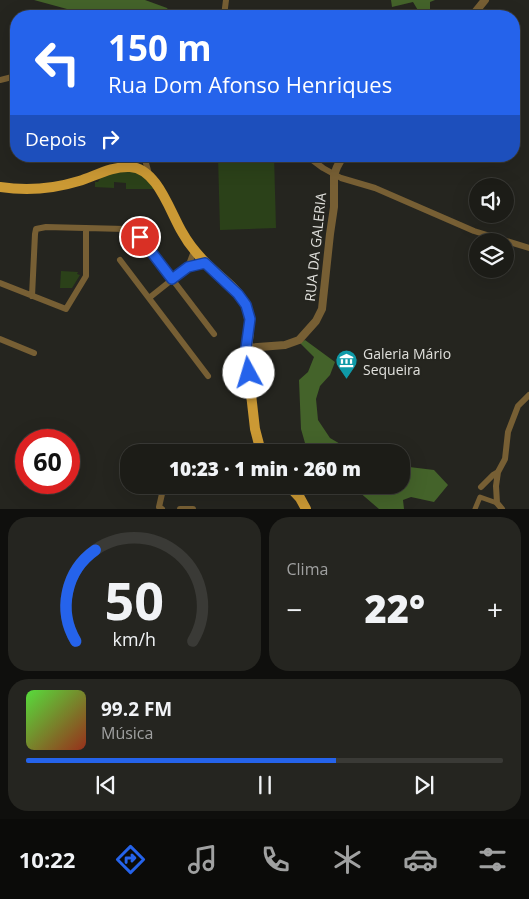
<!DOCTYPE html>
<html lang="pt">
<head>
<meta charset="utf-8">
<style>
	:root { --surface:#1c1c17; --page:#252520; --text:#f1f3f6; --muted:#a0a1a1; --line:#3a3a36; --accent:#2563eb }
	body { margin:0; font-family:"Open Sans",sans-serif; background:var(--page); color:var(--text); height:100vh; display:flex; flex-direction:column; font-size:19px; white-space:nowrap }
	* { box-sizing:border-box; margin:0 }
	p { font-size:16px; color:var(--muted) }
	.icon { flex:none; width:28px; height:28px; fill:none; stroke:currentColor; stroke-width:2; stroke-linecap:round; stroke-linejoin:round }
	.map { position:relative; height:509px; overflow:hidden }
	.panel { display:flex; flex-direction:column; gap:8px; padding:8px; background:#0f0f0d; flex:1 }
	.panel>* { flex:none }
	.guide { position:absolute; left:10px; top:10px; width:510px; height:152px; border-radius:20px; box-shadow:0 5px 20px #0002,0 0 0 1px var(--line); background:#2563eb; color:#fff; overflow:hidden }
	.fabs { position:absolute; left:469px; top:178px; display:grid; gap:10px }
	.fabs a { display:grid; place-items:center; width:45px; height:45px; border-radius:50%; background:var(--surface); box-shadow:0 5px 20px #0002,0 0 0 1px var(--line); font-size:25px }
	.speed { position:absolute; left:15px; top:429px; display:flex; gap:10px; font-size:25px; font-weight:700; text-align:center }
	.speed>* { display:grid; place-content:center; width:65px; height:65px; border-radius:50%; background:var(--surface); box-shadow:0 5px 20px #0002,0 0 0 1px var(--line); line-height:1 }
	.speed .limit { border:8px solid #d22; background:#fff; color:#111 }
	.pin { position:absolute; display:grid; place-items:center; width:42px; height:42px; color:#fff; margin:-21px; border:2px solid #fff; border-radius:50%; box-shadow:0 1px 5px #0007 }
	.me { position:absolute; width:55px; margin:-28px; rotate:354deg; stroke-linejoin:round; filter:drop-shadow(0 0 4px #0008) }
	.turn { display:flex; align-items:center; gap:18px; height:105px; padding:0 15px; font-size:22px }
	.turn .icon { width:65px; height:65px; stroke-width:2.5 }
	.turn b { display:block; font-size:35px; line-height:42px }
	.then { display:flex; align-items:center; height:48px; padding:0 15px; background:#0003; gap:10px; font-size:19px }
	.big { font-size:38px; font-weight:800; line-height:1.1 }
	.panel .card { flex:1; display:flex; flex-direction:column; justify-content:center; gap:8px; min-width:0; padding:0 18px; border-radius:20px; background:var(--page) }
	.panel .dial { align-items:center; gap:0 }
	.dial svg { height:130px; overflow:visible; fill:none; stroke:var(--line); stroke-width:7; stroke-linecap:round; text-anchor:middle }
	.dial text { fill:var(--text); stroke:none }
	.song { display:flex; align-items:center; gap:15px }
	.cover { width:60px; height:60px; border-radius:8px; background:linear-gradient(135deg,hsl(110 70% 55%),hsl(10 70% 35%)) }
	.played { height:5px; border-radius:2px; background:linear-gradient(90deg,var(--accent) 65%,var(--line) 65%) }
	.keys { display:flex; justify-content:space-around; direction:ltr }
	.heat { display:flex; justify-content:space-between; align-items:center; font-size:28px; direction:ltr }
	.panel .tiles { flex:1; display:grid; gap:8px; grid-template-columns:1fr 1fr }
	.card:last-child { grid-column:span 2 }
	.trip { position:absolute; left:120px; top:444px; width:290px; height:50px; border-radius:20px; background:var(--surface); box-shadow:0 5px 20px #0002,0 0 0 1px var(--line); font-weight:800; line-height:50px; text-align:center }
	.dock { display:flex; height:80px; justify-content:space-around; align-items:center; background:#0b0b09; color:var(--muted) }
	.dock .icon { width:35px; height:35px }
	.dock .current { color:var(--accent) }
	.dock b { font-size:22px; color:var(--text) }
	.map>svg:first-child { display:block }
	.green { fill:#2b4119 }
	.forest { fill:#44632a }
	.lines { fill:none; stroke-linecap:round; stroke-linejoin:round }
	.pedestrian { stroke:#775f34; stroke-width:5 }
	.minor { stroke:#775f34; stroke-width:6 }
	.tertiary { stroke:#775f34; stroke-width:8 }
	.primary { stroke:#cb9934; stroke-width:10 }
	.route-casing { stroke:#184099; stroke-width:12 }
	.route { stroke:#2563eb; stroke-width:9 }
	.labels { text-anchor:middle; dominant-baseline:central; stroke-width:4; stroke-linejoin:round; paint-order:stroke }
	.street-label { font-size:14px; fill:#e0e0dc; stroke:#25251f }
	.poi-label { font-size:14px; fill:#e0e0dc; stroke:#25251f; text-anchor:start }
</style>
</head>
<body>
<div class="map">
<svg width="529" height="509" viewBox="0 0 529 509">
	<rect width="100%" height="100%" fill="#25251f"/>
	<path class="green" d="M218,156h56l2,72 -56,2z
		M132,171l10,3 13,15h-29v-6l-12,-1v6l-19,-1v-5h3l3,-5 17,-5z
		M61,271l17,1 -1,2 3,1 -8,13h-12z"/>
	<path class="forest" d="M34,0h111l22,8 5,8h-138l33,-7z
		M391,0h44l-5,2v12l-11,-2 -6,-10 -21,5z
		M305,340l30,22 -5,13 -10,11 -4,13 2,21 12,18 24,14h-45l-2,-2 -6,-21 -2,-49 9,-8 6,-15 -14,-14z
		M401,466l33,4 14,15 -14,17 -23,-5 -8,3 1,9h-25l-28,-24h50z"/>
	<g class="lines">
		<path class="pedestrian" d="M475,509l5,-12 17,6"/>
		<path class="minor" d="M224,16l2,-16
			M416,16h3
			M0,80l16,-4
			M144,156l5,18
			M307,156l16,12 18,10 34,10 99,43 55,17
			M128,166l13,-10
			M140,237l74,97
			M120,260l88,116
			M0,283l66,26 20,-33v-48
			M32,296l3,-62 1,-5 10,-2 79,2
			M149,298l39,-31 6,-16
			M0,339l34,14
			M481,487l12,-12 5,-3
			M162,509l-3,-2 5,-22
			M180,509h13
			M502,509l-5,-6 -1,-17 2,-14 7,-13 3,-27 10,-26 11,-11"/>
		<path class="tertiary" d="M472,16l13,-16
			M246,348l39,-3 14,-5 17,-19 6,-12 8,-75 4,-27v-32l3,-8 6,-11"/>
		<path class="primary" d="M0,187c26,4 53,2 79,-6 16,-5 33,-15 51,-14 27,1 40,45 52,65 6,11 14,21 23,30 13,14 33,26 41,44 7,16 0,36 1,53l8,70 6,23
			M288,485l12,13 6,11"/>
	</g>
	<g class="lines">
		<defs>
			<path id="route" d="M140,237l32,42 16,-12 17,-4 33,31 8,11 4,14 -4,29 3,25"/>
		</defs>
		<use href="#route" class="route-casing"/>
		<use href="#route" class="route"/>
	</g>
	<defs>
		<symbol id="museum-pin" viewBox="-11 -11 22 30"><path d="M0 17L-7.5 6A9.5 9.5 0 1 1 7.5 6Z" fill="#0f9aa8" stroke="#25251f"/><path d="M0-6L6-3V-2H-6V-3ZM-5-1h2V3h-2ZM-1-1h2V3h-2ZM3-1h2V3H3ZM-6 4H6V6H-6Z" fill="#fff"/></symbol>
	</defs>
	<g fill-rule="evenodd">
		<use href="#museum-pin" x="334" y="348" width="25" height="34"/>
	</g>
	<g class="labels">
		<g class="street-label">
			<text transform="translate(315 247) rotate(-84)">RUA DA GALERIA</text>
		</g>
		<g class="poi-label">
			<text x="363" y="353">Galeria Mário<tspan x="363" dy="16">Sequeira</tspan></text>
		</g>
	</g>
</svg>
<div class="fabs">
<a><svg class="icon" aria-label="sound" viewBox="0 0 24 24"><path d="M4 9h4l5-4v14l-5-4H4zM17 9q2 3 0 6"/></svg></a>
<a><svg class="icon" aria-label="layers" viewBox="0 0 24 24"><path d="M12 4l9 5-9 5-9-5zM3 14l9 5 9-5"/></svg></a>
</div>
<div class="speed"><div class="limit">60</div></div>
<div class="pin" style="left:140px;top:237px;background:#d93025"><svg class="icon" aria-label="arrive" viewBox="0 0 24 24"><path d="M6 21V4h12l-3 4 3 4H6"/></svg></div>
<svg class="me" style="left:249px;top:373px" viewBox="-20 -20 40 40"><circle r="19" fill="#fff"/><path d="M0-13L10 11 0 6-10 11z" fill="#2563eb"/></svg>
<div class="trip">10:23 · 1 min · 260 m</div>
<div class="guide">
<div class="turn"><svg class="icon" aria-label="left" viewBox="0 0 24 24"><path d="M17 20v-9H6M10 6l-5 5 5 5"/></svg><div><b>150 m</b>Rua Dom Afonso Henriques</div></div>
<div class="then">Depois<svg class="icon" aria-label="right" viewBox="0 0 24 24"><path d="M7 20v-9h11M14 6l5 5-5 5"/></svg></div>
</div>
</div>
<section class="panel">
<div class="tiles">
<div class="card dial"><svg viewBox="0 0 100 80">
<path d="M14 69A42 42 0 1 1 86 69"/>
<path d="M14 69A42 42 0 0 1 26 13" stroke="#2563eb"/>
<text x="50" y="56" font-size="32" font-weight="700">50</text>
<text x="50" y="72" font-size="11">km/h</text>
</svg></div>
<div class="card"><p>Clima</p>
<div class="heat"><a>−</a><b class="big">22°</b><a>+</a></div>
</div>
<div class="card">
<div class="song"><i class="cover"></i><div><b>99.2 FM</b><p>Música</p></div></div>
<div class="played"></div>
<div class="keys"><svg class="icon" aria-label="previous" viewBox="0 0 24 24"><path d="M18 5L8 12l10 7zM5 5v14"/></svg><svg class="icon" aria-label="pause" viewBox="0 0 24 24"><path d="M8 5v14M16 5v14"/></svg><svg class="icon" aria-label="next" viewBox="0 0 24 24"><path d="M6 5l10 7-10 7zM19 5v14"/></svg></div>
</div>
</div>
</section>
<nav class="dock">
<b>10:22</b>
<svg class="icon current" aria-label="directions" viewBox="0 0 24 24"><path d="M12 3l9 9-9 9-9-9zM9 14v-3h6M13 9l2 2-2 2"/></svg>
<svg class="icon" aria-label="music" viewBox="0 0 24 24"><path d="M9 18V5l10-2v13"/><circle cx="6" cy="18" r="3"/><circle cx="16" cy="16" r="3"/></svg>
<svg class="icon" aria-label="phone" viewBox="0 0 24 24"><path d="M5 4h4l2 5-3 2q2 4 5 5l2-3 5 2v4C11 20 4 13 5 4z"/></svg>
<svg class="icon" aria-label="climate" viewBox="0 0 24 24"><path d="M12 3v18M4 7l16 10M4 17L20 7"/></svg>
<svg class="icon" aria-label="car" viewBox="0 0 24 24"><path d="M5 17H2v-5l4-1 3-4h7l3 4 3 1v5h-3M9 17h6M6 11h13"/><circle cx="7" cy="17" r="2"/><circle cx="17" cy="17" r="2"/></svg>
<svg class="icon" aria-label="filters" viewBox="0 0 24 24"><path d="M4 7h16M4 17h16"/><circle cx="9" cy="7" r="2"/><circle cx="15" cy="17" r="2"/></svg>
</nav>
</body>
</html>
